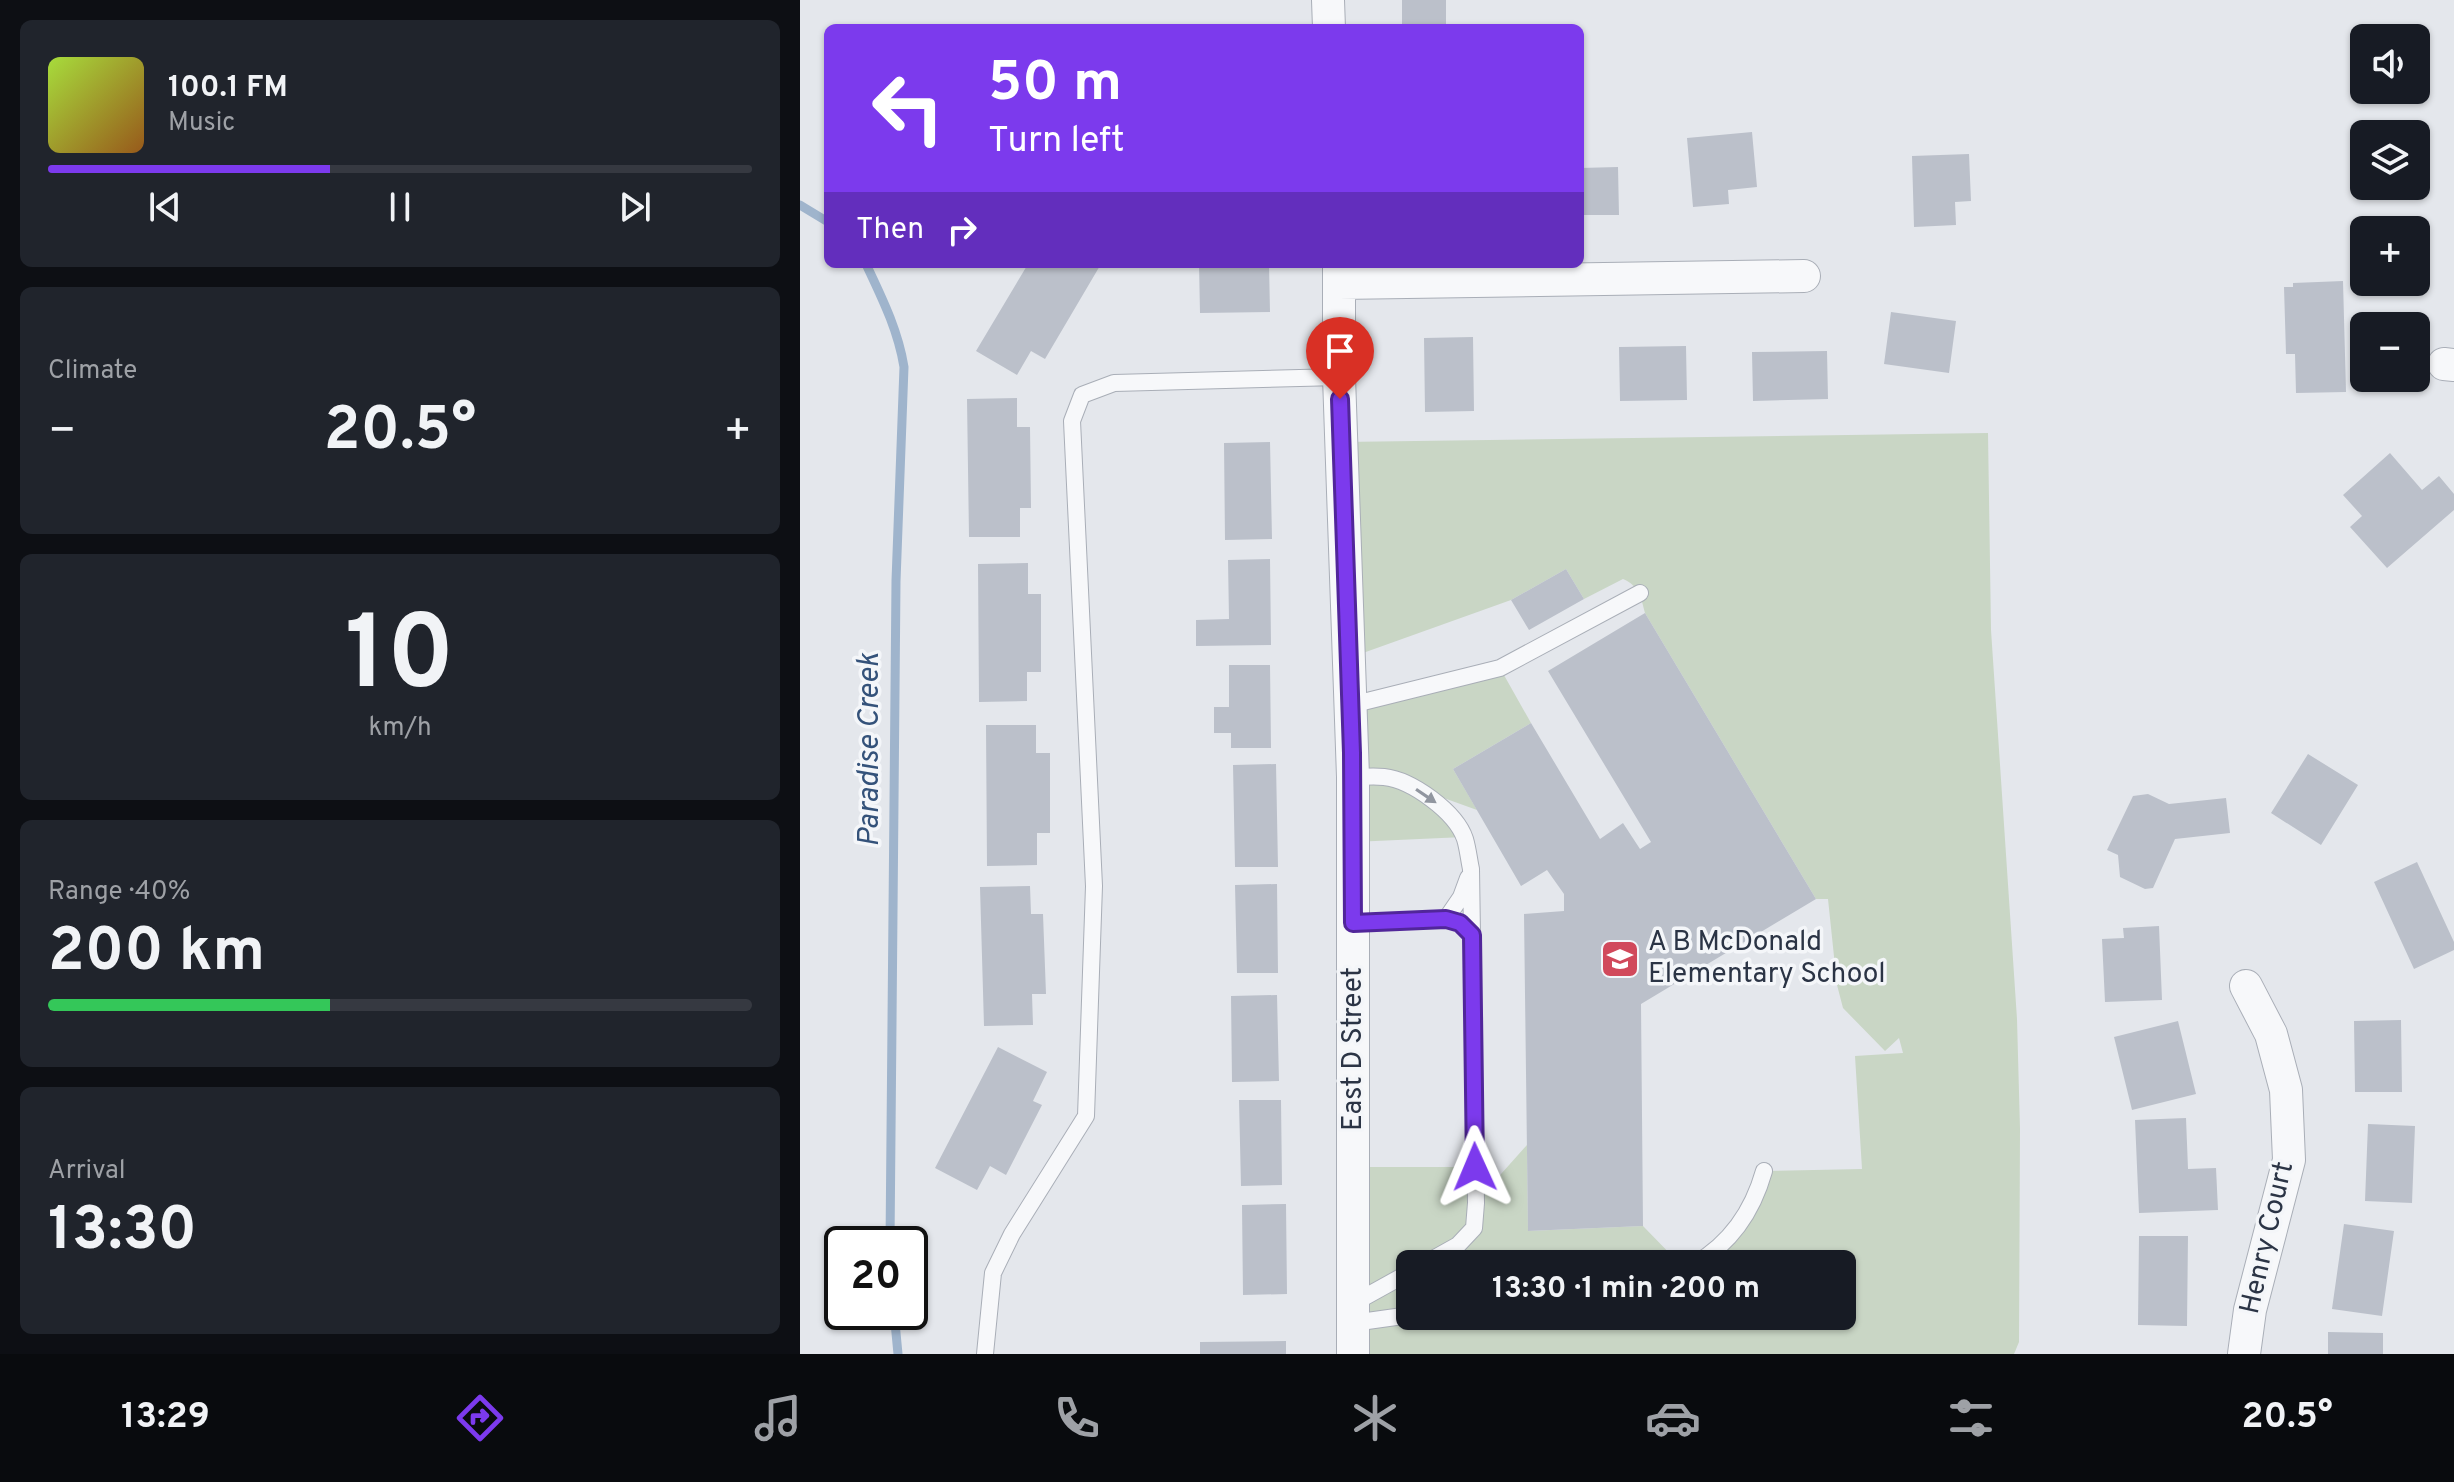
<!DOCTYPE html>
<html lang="en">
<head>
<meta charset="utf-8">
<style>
	:root { --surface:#171b24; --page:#20242c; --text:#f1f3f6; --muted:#9ea1a6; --line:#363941; --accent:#7c3aed }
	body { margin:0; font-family:Overpass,sans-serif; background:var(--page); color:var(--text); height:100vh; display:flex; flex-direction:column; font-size:30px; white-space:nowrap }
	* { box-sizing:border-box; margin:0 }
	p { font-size:26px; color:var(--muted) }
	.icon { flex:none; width:44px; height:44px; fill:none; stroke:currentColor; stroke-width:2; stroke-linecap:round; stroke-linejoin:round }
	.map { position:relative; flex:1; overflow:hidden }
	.panel { display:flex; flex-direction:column; gap:20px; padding:20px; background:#0d0f14; width:800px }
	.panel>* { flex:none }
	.guide { position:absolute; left:24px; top:24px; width:760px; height:244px; border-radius:12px; box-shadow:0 2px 6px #0004; background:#7c3aed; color:#fff; overflow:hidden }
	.controls { position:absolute; left:1550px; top:24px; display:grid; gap:16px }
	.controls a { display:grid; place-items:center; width:80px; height:80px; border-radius:12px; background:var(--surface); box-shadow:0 2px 6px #0004; font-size:40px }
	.speed { position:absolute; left:24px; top:1226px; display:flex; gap:16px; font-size:40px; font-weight:700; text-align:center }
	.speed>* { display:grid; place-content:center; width:104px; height:104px; border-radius:50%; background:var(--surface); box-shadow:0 2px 6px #0004; line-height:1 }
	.speed .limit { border:4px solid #111; border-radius:12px; background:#fff; color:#111 }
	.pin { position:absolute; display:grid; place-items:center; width:68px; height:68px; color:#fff; margin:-82px -34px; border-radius:50% 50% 50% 0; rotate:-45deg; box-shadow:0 0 8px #0007 }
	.pin .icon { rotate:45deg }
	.me { position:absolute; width:88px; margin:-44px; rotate:359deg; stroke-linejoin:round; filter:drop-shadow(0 0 6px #0008) }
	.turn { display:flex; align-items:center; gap:28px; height:168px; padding:0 32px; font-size:36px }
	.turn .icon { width:104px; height:104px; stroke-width:2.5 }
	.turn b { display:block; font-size:56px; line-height:68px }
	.then { display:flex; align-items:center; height:76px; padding:0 32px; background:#0003; gap:16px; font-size:30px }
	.big { font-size:60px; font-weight:700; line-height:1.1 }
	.panel .card { flex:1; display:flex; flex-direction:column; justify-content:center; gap:12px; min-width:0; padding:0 28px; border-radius:12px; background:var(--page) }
	.panel .dial { align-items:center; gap:0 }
	.dial b { font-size:104px; line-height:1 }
	.song { display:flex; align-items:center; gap:24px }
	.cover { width:96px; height:96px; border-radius:12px; background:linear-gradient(135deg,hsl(80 70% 55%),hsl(30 70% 35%)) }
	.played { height:8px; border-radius:4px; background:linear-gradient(90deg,var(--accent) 40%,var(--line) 40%) }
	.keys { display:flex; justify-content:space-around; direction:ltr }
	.heat { display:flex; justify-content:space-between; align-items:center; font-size:44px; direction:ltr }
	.charge { height:12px; border-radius:6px; background:linear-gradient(90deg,#34c759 40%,var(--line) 0) }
	.trip { position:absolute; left:596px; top:1250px; width:460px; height:80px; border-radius:12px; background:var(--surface); box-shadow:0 2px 6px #0004; font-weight:700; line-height:80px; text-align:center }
	.tabs { display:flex; height:128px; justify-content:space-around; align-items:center; background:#090b0e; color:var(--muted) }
	.tabs .icon { width:56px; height:56px }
	.tabs .current { color:var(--accent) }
	.tabs b { font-size:36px; color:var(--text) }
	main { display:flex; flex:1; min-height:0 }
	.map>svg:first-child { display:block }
	.green { fill:#c9d6c5 }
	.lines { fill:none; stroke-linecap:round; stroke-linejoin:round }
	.stream { stroke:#9fb4cc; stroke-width:9 }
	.building { fill:#bbc0ca }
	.service-casing { stroke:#a9aeb7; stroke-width:18 }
	.minor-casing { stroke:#a9aeb7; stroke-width:34 }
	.service { stroke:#f7f8fa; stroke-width:16 }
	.minor { stroke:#f7f8fa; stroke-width:32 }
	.oneway { fill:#9196a0 }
	.route-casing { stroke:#51269a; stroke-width:20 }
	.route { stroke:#7c3aed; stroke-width:14 }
	.labels { text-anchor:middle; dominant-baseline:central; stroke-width:7; stroke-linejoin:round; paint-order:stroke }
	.poi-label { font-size:28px; fill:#2b3445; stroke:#f4f6f9; text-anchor:start }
	.street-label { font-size:28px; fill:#2b3445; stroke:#f4f6f9 }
	.water-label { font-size:30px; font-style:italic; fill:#34527a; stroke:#f4f6f9 }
</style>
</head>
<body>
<main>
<section class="panel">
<div class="card">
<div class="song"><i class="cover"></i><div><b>100.1 FM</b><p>Music</p></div></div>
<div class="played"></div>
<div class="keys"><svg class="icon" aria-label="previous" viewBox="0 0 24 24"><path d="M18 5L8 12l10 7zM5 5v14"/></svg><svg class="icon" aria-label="pause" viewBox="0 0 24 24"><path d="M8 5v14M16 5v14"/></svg><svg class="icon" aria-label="next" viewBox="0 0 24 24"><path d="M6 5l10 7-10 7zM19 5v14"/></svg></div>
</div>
<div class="card"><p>Climate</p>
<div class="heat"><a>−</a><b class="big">20.5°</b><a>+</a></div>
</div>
<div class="card dial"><b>10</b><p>km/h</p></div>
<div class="card"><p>Range · 40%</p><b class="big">200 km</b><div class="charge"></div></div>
<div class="card"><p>Arrival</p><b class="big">13:30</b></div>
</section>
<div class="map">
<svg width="1654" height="1354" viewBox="0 0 1654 1354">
	<rect width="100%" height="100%" fill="#e4e7ec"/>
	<path class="green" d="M1188,433l3,197 26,389 3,110 -1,213 -5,12h-661l1,-187h121l1,35 51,-57 1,86 115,-5 37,38h-270v52h432v-52h-147l31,-22 38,-71 98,-2 -7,-113 48,-3 -4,-15 -14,13 -42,-43 -6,-23 -9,-86h-12l-171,-286c-4,-16 -6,-27 -22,-34l-39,20 -18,-30 -55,31 -162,58 -7,-216z
		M700,668l31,55 -78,46 24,41 -61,-22 48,49 -111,5 -2,-137z"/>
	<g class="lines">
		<path class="stream" d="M0,205l28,17
			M66,264c16,34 32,66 38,103l-8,214 -6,663
			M94,1312l4,42"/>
	</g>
	<path class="building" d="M602,0h44v28h-44z
		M952,132l5,55 -29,3 1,14 -36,3 -6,-69z
		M1169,154l2,47 -16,1 1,23 -42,2 -2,-71z
		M818,167l1,48h-39v-47z
		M228,264h73l-56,95 -14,-8 -14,24 -41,-24z
		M399,264h70l1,48 -70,1z
		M1543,281l3,111 -50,1 -1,-39h-9l-2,-67h9v-4z
		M1091,312l65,9 -7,52 -65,-9z
		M673,337l1,74 -49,1 -1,-74z
		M886,346l1,54 -67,1 -1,-54z
		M1027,351l1,48 -75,2 -1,-49z
		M217,398v29h13l1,81h-11v29h-51l-2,-138z
		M470,442l2,97 -47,1 -1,-97z
		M1590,453l32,37 17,-14 15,18v16l-67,58 -37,-41 12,-11 -19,-21z
		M470,559l1,86 -75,1v-26l33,-1 -1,-59z
		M228,563v31h13v78h-14v29l-48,1 -1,-138z
		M766,569l18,30 -55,31 -18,-30z
		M845,613l171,286 -175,105 2,222 -115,5 -4,-317 40,-3v-17l-17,-24 -26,16 -68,-117 78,-46 69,116 23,-16 17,26 11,-7 -103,-171z
		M429,665h41l1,83h-40v-15h-17v-26h15z
		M186,725h50v28h14v80h-13v32l-50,1z
		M1508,754l50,31 -37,60 -50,-32z
		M476,764l2,103h-43l-2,-102z
		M1348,794l21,10 57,-6 4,35 -55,6 -22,49 -8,1 -25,-12 -2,-22 -11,-5 26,-54z
		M1617,862l37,80v8l-40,19 -40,-87z
		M477,884l1,89h-41l-2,-88z
		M230,886l1,28h12l3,80h-14l1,31 -49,1 -4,-139z
		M1359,926l3,74 -57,2 -3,-63 22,-1 -1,-10z
		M477,995l2,86 -47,1 -1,-86z
		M1601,1020l1,72h-47l-1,-71z
		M1378,1021l18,73 -64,16 -18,-73z
		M198,1047l49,25 -14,29 9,4 -36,70 -16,-9 -13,24 -42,-22z
		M439,1100h42l1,85 -41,1z
		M1386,1118l2,51 28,-1 2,42 -79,3 -4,-93z
		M1568,1124l47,2 -3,77 -47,-2z
		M486,1204l1,90 -44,1 -1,-90z
		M1544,1224l50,7 -12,85 -50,-7z
		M1339,1236h49l-1,90 -49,-1z
		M1528,1332l55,1v21h-55z
		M486,1341v13h-86v-12z"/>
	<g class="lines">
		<defs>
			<path id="service" d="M551,705l149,-37 140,-75
				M553,777c10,0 21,-1 31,0 28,3 72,35 81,62 3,10 4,21 6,30l5,334 -2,25 -16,17 -34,19
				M646,919l15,-22 7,-19
				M553,923l93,-4 14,4 12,12
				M895,1264c36,-21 58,-54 69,-93
				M554,1303l56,-31
				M553,1323l57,-8
				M185,1354l8,-81 19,-39 74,-118 8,-230 -22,-465 10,-26 32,-12 225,-6"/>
			<path id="minor" d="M528,0l1,28
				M539,264v113l14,400v577
				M539,283l465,-7
				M1644,364l10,1
				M1444,1354l6,-44 39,-150 -3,-70 -15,-56 -25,-48"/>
		</defs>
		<use href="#service" class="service-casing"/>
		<use href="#minor" class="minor-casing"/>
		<use href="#service" class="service"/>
		<use href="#minor" class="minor"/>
	</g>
	<defs><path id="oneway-solid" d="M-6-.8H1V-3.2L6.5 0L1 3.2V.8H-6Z" transform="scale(2)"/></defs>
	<use class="oneway" href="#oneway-solid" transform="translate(626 796) rotate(34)"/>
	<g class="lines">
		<defs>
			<path id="route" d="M540,399l12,354 1,170 93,-4 14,4 12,12 3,232"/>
		</defs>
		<use href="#route" class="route-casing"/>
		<use href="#route" class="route"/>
	</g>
	<defs>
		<symbol id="school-square" viewBox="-11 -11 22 22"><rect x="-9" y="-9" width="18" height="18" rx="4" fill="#d1495b" stroke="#f4f6f9"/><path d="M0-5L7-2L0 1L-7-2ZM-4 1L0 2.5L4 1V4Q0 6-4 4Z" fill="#fff"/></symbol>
	</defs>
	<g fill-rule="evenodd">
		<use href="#school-square" x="798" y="937" width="44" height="44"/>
	</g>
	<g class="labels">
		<g class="poi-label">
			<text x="848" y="943">A B McDonald<tspan x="848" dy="32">Elementary School</tspan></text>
		</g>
		<g class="street-label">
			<text transform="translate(554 1049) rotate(-90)">East D Street</text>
			<text transform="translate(1468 1238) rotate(-77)">Henry Court</text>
		</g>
		<g class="water-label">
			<text transform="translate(70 750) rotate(-90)">Paradise Creek</text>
		</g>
	</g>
</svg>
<div class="controls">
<a><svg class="icon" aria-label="sound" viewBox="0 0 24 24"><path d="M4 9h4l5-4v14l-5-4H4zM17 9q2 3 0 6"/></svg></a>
<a><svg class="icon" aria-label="layers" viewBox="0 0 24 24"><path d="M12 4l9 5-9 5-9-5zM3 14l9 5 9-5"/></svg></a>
<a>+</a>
<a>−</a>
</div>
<div class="speed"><div class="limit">20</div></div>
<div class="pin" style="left:540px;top:399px;background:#d93025"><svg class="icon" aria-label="arrive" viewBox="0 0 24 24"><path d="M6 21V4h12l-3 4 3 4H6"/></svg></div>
<svg class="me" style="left:675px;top:1167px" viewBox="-20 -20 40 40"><path d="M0-17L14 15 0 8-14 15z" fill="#7c3aed" stroke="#fff" stroke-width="4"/></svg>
<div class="trip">13:30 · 1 min · 200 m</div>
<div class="guide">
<div class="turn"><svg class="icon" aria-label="left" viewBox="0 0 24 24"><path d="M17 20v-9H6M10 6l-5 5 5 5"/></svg><div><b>50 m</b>Turn left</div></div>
<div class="then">Then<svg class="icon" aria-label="right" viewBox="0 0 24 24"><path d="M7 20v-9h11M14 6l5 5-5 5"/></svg></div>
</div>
</div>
</main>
<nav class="tabs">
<b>13:29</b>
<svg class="icon current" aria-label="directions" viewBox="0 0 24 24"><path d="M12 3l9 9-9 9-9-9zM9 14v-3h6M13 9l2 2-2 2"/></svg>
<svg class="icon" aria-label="music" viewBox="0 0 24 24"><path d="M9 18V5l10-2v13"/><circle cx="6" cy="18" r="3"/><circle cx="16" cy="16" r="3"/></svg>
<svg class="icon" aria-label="phone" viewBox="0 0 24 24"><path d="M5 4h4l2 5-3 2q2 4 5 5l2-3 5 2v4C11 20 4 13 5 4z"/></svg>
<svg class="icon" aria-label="climate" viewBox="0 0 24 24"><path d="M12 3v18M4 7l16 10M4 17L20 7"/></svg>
<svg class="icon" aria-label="car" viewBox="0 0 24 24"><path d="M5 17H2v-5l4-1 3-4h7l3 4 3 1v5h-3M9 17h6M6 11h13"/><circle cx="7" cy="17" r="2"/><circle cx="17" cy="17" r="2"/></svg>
<svg class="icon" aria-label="filters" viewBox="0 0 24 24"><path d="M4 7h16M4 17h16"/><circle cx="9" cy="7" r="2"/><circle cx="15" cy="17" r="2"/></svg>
<b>20.5°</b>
</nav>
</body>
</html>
